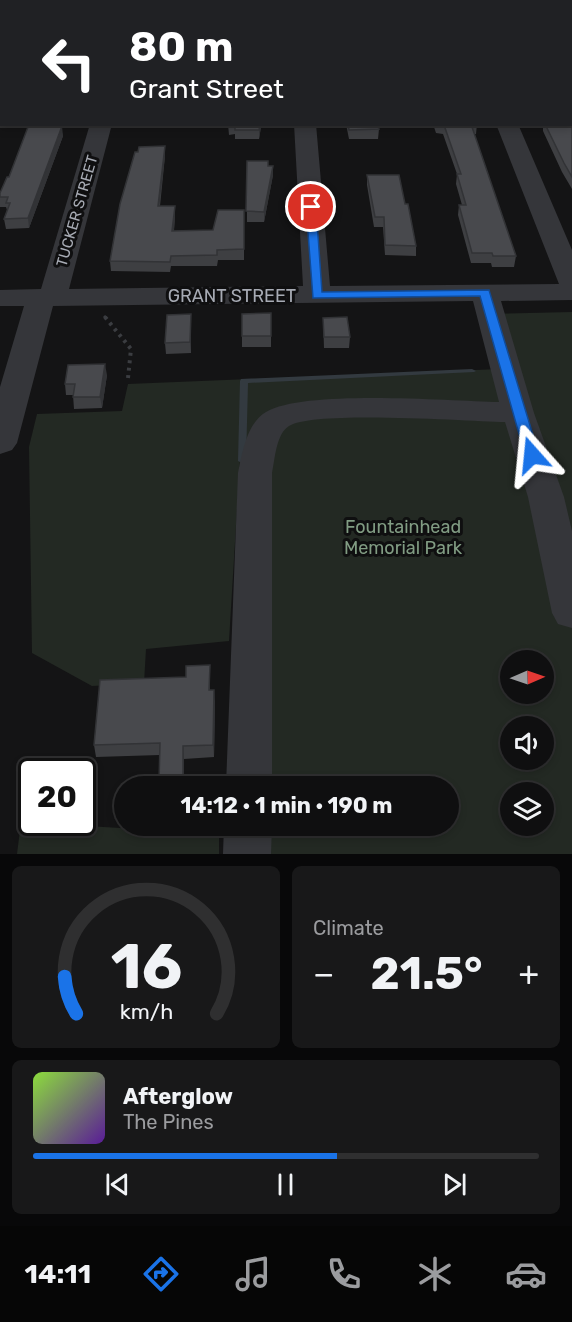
<!DOCTYPE html>
<html lang="en">
<head>
<meta charset="utf-8">
<style>
	:root { --surface:#0f0f10; --page:#181819; --text:#f1f3f6; --muted:#9b9c9f; --line:#2f2f30; --accent:#1a73e8 }
	body { margin:0; font-family:Rubik,sans-serif; background:var(--page); color:var(--text); height:100vh; display:flex; flex-direction:column; font-size:22px; white-space:nowrap }
	* { box-sizing:border-box; margin:0 }
	p { font-size:20px; color:var(--muted) }
	.icon { flex:none; width:33px; height:33px; fill:none; stroke:currentColor; stroke-width:2; stroke-linecap:round; stroke-linejoin:round }
	.map { position:relative; height:854px; overflow:hidden }
	.side { display:flex; flex-direction:column; gap:12px; padding:12px; background:#080809; flex:1 }
	.side>* { flex:none }
	.guide { position:absolute; left:0px; top:0px; width:573px; height:126px; box-shadow:0 3px 9px #0003,0 0 0 2px var(--line); background:#202124; color:#fff; overflow:hidden }
	.needle { width:39px; rotate:88deg }
	.tools { position:absolute; left:500px; top:650px; display:grid; gap:12px }
	.tools a { display:grid; place-items:center; width:54px; height:54px; border-radius:50%; background:var(--surface); box-shadow:0 3px 9px #0003,0 0 0 2px var(--line); font-size:30px }
	.speed { position:absolute; left:18px; top:758px; display:flex; gap:12px; font-size:30px; font-weight:700; text-align:center }
	.speed>* { display:grid; place-content:center; width:78px; height:78px; border-radius:50%; background:var(--surface); box-shadow:0 3px 9px #0003,0 0 0 2px var(--line); line-height:1 }
	.speed .limit { border:3px solid #111; border-radius:9px; background:#fff; color:#111 }
	.pin { position:absolute; display:grid; place-items:center; width:51px; height:51px; color:#fff; margin:-26px; border:3px solid #fff; border-radius:50%; box-shadow:0 2px 6px #0007 }
	.me { position:absolute; width:66px; margin:-33px; rotate:342deg; stroke-linejoin:round; filter:drop-shadow(0 0 4px #0008) }
	.turn { display:flex; align-items:center; gap:21px; height:126px; padding:0 30px; font-size:27px }
	.turn .icon { width:78px; height:78px; stroke-width:2.5 }
	.turn b { display:block; font-size:42px; line-height:51px }
	.big { font-size:45px; font-weight:700; line-height:1.1 }
	.side .widget { flex:1; display:flex; flex-direction:column; justify-content:center; gap:9px; min-width:0; padding:0 21px; border-radius:9px; background:var(--page) }
	.side .dial { align-items:center; gap:0 }
	.dial svg { height:156px; overflow:visible; fill:none; stroke:var(--line); stroke-width:7; stroke-linecap:round; text-anchor:middle }
	.dial text { fill:var(--text); stroke:none }
	.song { display:flex; align-items:center; gap:18px }
	.cover { width:72px; height:72px; border-radius:9px; background:linear-gradient(135deg,hsl(90 70% 55%),hsl(270 70% 35%)) }
	.played { height:6px; border-radius:3px; background:linear-gradient(90deg,var(--accent) 60%,var(--line) 60%) }
	.keys { display:flex; justify-content:space-around; direction:ltr }
	.heat { display:flex; justify-content:space-between; align-items:center; font-size:33px; direction:ltr }
	.side .tiles { flex:1; display:grid; gap:12px; grid-template-columns:1fr 1fr }
	.widget:last-child { grid-column:span 2 }
	.trip { position:absolute; left:114px; top:776px; width:345px; height:60px; border-radius:30px; background:var(--surface); box-shadow:0 3px 9px #0003,0 0 0 2px var(--line); font-weight:700; line-height:60px; text-align:center }
	.dock { display:flex; height:96px; justify-content:space-around; align-items:center; background:#060606; color:var(--muted) }
	.dock .icon { width:42px; height:42px }
	.dock .selected { color:var(--accent) }
	.dock b { font-size:27px; color:var(--text) }
	.map>svg:first-child { display:block }
	.green { fill:#232923; fill-rule:evenodd }
	.lines { fill:none; stroke-linecap:round; stroke-linejoin:round }
	.stream { fill:#333a40; fill-rule:evenodd }
	.path-far1 { stroke:#3b3d41; stroke-width:3; stroke-dasharray:2 4; stroke-linecap:butt }
	.path { stroke:#3b3d41; stroke-width:4; stroke-dasharray:3 4.5; stroke-linecap:butt }
	.minor { fill:#35363a; fill-rule:evenodd }
	.wall { fill:#3e3f42 }
	.shaded-wall { fill:#323336 }
	.building { fill:#48494d; stroke:#323336; stroke-width:1.5 }
	.route { fill:#1a73e8; stroke:#114b97; stroke-width:1.5 }
	.labels { text-anchor:middle; dominant-baseline:central; stroke-width:6; stroke-linejoin:round; paint-order:stroke }
	.far-street-label { font-size:15px; fill:#a7abb4; stroke:#0f0f10 }
	.street-label { font-size:18px; fill:#a7abb4; stroke:#0f0f10 }
	.park-label { font-size:18px; fill:#819c83; stroke:#0f0f10 }
</style>
</head>
<body>
<div class="map">
<svg width="572" height="854" viewBox="0 0 572 854">
	<rect width="100%" height="100%" fill="#141415"/>
	<path class="green" d="M572,312v542h-341l1,-29h216v-39h-215l10,-376 -14,231 -83,8 -2,34 -52,3 -60,-33 -3,-206 8,-33 85,-3 6,-27 372,-15 -18,-55zM510,660h33v33h-33zM510,726h33v33h-33zM510,792h33v33h-33z
		M21,822l198,12v20h-202z"/>
	<g class="lines">
		<path class="stream" d="M472,369l4,2 -2,1 -226,11 -2,78 -4,2 -4,-2 2,-80 1,-2z"/>
		<path class="path-far1" d="M104,316l2,2"/>
		<path class="path" d="M105,317l26,32 -3,29"/>
		<path class="minor" d="M127,0h18v2h-18z
			M286,0h18v2h-17z
			M445,0h18v2h-17z
			M0,55h2v12h-2z
			M90,124h22l-43,165 234,-3 -9,-162h22l14,162 229,-2 -63,-160h22l54,126v50l-71,1 33,112 30,84 8,34v97l-14,-4 -6,-11 -24,-116 -23,-75c-37,-1 -192,-12 -216,4 -13,8 -14,33 -17,47v313h-46l12,-313c4,-20 9,-50 28,-61 39,-23 183,-11 233,-10l-26,-101 -420,5 -36,137 -5,7 -12,4v-67l24,-81h-24v-16l41,-1z
			M224,825h48l-1,29h-48z"/>
	</g>
	<path class="wall" d="M572,122v67l-10,-17 -19,-41v-7h29z
		M36,124h25l-1,2 3,10 -34,92 -23,1 -2,-10 3,-9 -1,-3h-6v-14z
		M228,124h39v3h-6l-2,12h-24v-5l-6,1z
		M346,124h31l2,5 -1,10h-29z
		M433,124h44l-1,10h-2l42,122 -2,11h-22l-1,-4h-20l-13,-48 1,-10h3l-6,-21 1,-10 -14,-40 -7,-1z
		M165,156l-5,50h15v10l-1,15 39,-1 31,-20v50h-26l-1,6h-46l-1,6 -59,-1 -1,-10z
		M247,161l21,5 5,9 -9,47h-17z
		M367,175l38,29 11,42v10l-31,-1 -2,-28h-9l-7,-42z
		M271,313v34h-29v-33z
		M323,318l27,19 -1,11h-25z
		M191,325v28l-25,1 -1,-11z
		M107,375l-5,33 -28,1 -1,-14h-7l-1,-11z
		M210,665v25l5,12 -1,55 -30,2v27h-25l1,-31 -64,2 -2,-12 92,-68z"/>
	<path class="shaded-wall" d="M2,38v10l-2,3v-11z
		M260,124h1v3l-2,12v-9z
		M62,126l1,10 -34,92 -1,-10z
		M165,146v10l-7,60v-10z
		M273,166v9l-9,47v-10z
		M175,206v10l-2,25 -1,-10z
		M191,314v39l-1,-11z
		M105,364l2,11 -5,33 -2,-11z
		M214,690l1,12 -1,55 -1,-12z
		M183,746l1,13v27l-1,-5z"/>
	<path class="building" d="M2,0h103l-1,2h-102v36l-2,2v-37z
		M164,0h102l-1,2h-101z
		M326,0h38v2h-38z
		M572,121v56l-8,-14 -19,-39h27z
		M36,124h21l-1,2h6l-34,92 -24,1 6,-16h-4l2,-6h-8v-4l7,-16h2l19,-50h7z
		M228,124h32l-1,6h-24v-5z
		M348,124h29l2,5 -30,1z
		M443,124h28l45,132h-23l-1,-3h-20l-13,-48h7l-9,-31h4l-17,-49z
		M165,146l-7,60h17l-3,25 41,-1 5,-20h26v39l-27,1v5l-46,1 -1,6 -60,-1 10,-57 15,-52h3l1,-5z
		M247,161h21v5h5l-9,46 -18,-1z
		M367,175h32l6,29h3l8,42 -31,-1 -1,-28h-9z
		M271,313v23h-29v-22z
		M191,314l-1,28 -25,1 2,-28z
		M347,317l3,20h-26l-1,-19z
		M105,364l-5,33h-27l2,-13h-10l3,-19z
		M210,665l-1,25h5l-1,55 -30,1v35l-24,1 1,-39 -66,2 6,-65 86,-3v-11z"/>
	<path class="route" d="M311,204l5,3 6,85 167,-2 50,165 -2,3 -5,2 -7,-5 -45,-159 -167,2 -7,-91z"/>
	<g class="labels">
		<g class="far-street-label">
			<text transform="translate(77 211) rotate(-74)">TUCKER STREET</text>
		</g>
		<g class="street-label">
			<text x="232" y="296">GRANT STREET</text>
		</g>
		<g class="park-label">
			<text x="403" y="527">Fountainhead<tspan x="403" dy="21">Memorial Park</tspan></text>
		</g>
	</g>
</svg>
<div class="tools">
<a><svg class="needle" viewBox="-14 -14 28 28"><path d="M0-13l5 13h-10z" fill="#e53935"/><path d="M0 13l5-13h-10z" fill="#9b9c9f"/></svg></a>
<a><svg class="icon" aria-label="sound" viewBox="0 0 24 24"><path d="M4 9h4l5-4v14l-5-4H4zM17 9q2 3 0 6"/></svg></a>
<a><svg class="icon" aria-label="layers" viewBox="0 0 24 24"><path d="M12 4l9 5-9 5-9-5zM3 14l9 5 9-5"/></svg></a>
</div>
<div class="speed"><div class="limit">20</div></div>
<div class="pin" style="left:311px;top:207px;background:#d93025"><svg class="icon" aria-label="arrive" viewBox="0 0 24 24"><path d="M6 21V4h12l-3 4 3 4H6"/></svg></div>
<svg class="me" style="left:532px;top:455px" viewBox="-20 -20 40 40"><path d="M0-17L14 15 0 8-14 15z" fill="#1a73e8" stroke="#fff" stroke-width="4"/></svg>
<div class="trip">14:12 · 1 min · 190 m</div>
<div class="guide">
<div class="turn"><svg class="icon" aria-label="left" viewBox="0 0 24 24"><path d="M17 20v-9H6M10 6l-5 5 5 5"/></svg><div><b>80 m</b>Grant Street</div></div>
</div>
</div>
<section class="side">
<div class="tiles">
<div class="widget dial"><svg viewBox="0 0 100 80">
<path d="M14 69A42 42 0 1 1 86 69"/>
<path d="M14 69A42 42 0 0 1 8 50" stroke="#1a73e8"/>
<text x="50" y="56" font-size="32" font-weight="700">16</text>
<text x="50" y="72" font-size="11">km/h</text>
</svg></div>
<div class="widget"><p>Climate</p>
<div class="heat"><a>−</a><b class="big">21.5°</b><a>+</a></div>
</div>
<div class="widget">
<div class="song"><i class="cover"></i><div><b>Afterglow</b><p>The Pines</p></div></div>
<div class="played"></div>
<div class="keys"><svg class="icon" aria-label="previous" viewBox="0 0 24 24"><path d="M18 5L8 12l10 7zM5 5v14"/></svg><svg class="icon" aria-label="pause" viewBox="0 0 24 24"><path d="M8 5v14M16 5v14"/></svg><svg class="icon" aria-label="next" viewBox="0 0 24 24"><path d="M6 5l10 7-10 7zM19 5v14"/></svg></div>
</div>
</div>
</section>
<nav class="dock">
<b>14:11</b>
<svg class="icon selected" aria-label="directions" viewBox="0 0 24 24"><path d="M12 3l9 9-9 9-9-9zM9 14v-3h6M13 9l2 2-2 2"/></svg>
<svg class="icon" aria-label="music" viewBox="0 0 24 24"><path d="M9 18V5l10-2v13"/><circle cx="6" cy="18" r="3"/><circle cx="16" cy="16" r="3"/></svg>
<svg class="icon" aria-label="phone" viewBox="0 0 24 24"><path d="M5 4h4l2 5-3 2q2 4 5 5l2-3 5 2v4C11 20 4 13 5 4z"/></svg>
<svg class="icon" aria-label="climate" viewBox="0 0 24 24"><path d="M12 3v18M4 7l16 10M4 17L20 7"/></svg>
<svg class="icon" aria-label="car" viewBox="0 0 24 24"><path d="M5 17H2v-5l4-1 3-4h7l3 4 3 1v5h-3M9 17h6M6 11h13"/><circle cx="7" cy="17" r="2"/><circle cx="17" cy="17" r="2"/></svg>
</nav>
</body>
</html>
